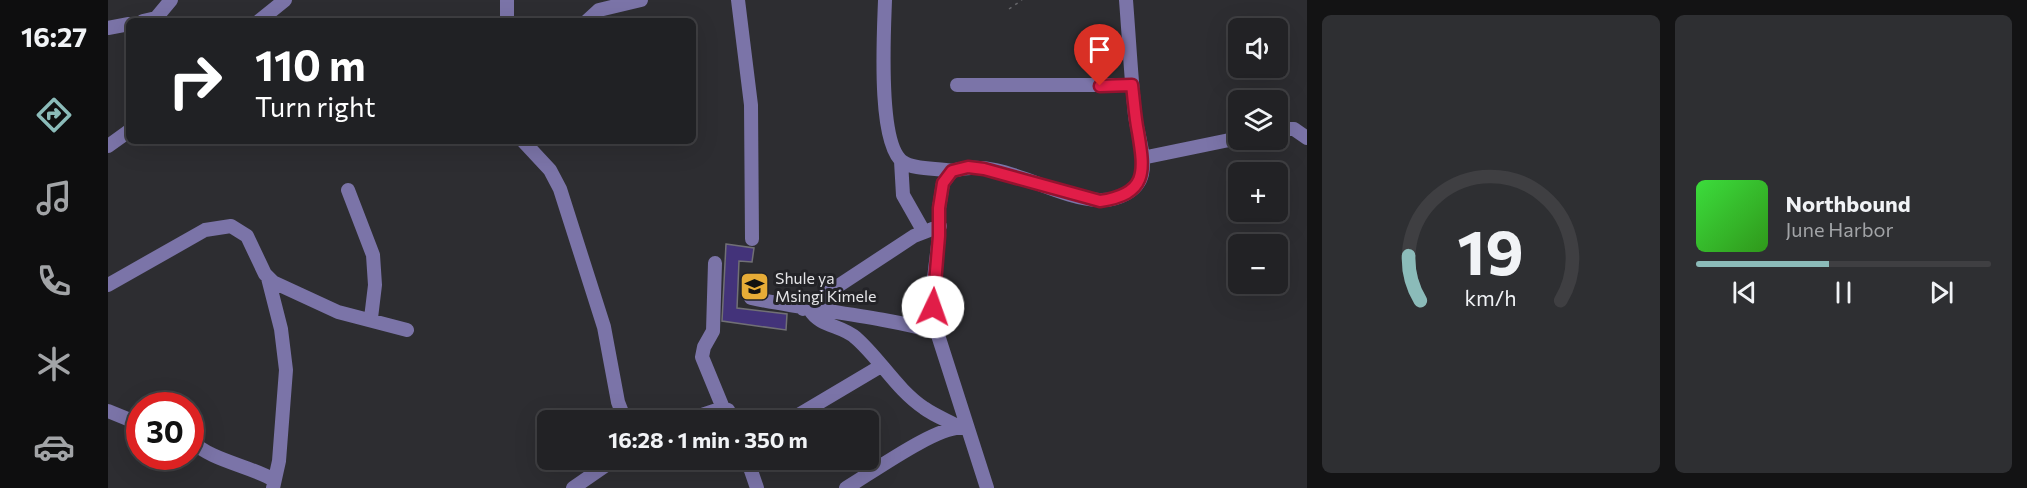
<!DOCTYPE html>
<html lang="en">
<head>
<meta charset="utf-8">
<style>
	:root { --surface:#222225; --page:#2e2f32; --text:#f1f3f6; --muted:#a2a4a7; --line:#3f3f42; --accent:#8bbbb9 }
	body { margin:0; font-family:Commissioner,sans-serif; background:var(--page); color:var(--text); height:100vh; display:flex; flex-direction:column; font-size:22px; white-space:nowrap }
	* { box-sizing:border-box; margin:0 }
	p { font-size:20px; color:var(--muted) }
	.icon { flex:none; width:33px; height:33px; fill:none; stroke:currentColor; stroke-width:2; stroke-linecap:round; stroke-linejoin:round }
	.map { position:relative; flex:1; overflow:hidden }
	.side { display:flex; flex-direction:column; gap:15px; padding:15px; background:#131314; width:720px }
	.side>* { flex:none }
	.top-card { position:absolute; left:18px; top:18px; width:570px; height:126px; border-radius:9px; box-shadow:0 6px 24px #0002,0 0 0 2px var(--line); background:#202124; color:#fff; overflow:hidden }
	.buttons { position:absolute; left:1120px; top:18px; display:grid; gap:12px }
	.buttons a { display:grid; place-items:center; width:60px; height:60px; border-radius:9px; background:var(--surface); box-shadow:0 6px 24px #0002,0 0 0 2px var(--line); font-size:30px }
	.speed { position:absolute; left:18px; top:392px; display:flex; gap:12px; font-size:30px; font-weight:700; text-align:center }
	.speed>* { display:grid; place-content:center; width:78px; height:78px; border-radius:50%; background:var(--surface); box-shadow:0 6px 24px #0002,0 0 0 2px var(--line); line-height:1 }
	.speed .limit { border:9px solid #d22; background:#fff; color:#111 }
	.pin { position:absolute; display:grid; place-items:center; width:51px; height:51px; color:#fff; margin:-62px -26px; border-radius:50% 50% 50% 0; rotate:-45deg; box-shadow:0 0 6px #0007 }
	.pin .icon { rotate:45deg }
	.me { position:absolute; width:66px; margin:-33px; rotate:3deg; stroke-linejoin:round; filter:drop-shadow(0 0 4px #0008) }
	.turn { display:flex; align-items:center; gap:21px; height:126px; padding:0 30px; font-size:27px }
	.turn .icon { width:78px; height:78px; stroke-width:2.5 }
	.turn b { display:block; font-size:42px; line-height:51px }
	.side .widget { flex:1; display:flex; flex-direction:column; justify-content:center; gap:9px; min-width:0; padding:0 21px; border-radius:9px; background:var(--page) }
	.side .dial { align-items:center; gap:0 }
	.dial svg { height:156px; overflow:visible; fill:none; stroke:var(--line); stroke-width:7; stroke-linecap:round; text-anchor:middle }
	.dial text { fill:var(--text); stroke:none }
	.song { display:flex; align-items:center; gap:18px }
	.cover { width:72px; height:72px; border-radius:9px; background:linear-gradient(135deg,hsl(120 70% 55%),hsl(110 70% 35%)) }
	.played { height:6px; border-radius:3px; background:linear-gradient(90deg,var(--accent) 45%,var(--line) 45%) }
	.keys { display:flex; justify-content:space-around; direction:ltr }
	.side .tiles { flex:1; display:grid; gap:15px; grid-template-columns:repeat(2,1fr) }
	.trip { position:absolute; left:429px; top:410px; width:342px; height:60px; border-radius:9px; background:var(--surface); box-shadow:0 6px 24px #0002,0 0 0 2px var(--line); font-weight:700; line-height:60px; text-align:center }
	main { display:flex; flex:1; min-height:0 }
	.tabs { display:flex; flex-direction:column; width:108px; justify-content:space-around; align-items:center; background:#0e0e0f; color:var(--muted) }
	.tabs .icon { width:42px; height:42px }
	.tabs .active { color:var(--accent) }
	.tabs b { font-size:27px; color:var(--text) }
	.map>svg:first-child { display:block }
	.building { fill:#43337a; stroke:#717075; stroke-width:1.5 }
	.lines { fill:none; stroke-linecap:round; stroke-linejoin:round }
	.path { stroke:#66666a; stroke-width:1.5; stroke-dasharray:3 4.5; stroke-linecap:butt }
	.minor { stroke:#7b74a8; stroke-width:14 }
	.route-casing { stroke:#92132f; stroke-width:15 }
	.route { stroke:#e11d48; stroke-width:10 }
	.labels { text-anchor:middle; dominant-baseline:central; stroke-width:6; stroke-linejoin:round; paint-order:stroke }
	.poi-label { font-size:16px; fill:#e4e4e7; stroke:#232327; text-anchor:start }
</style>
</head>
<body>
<main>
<nav class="tabs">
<b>16:27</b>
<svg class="icon active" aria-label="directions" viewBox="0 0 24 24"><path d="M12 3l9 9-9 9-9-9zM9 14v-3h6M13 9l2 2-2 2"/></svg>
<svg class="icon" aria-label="music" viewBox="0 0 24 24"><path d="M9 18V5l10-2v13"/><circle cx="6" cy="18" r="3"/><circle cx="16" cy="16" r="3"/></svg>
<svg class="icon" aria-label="phone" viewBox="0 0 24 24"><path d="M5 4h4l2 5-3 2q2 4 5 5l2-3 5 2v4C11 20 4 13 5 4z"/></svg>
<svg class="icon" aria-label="climate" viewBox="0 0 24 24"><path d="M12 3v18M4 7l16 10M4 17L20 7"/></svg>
<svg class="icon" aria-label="car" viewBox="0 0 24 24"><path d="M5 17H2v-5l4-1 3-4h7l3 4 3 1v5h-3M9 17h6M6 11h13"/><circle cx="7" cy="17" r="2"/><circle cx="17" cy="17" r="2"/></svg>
</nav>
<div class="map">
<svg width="1199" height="488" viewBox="0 0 1199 488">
	<rect width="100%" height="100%" fill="#2d2d31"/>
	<path class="building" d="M618,244l28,4 -2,14 -13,-1 -2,47 50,6 -1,16 -64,-9z"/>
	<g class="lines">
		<path class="path" d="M901,9l13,-9"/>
		<path class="minor" d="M630,0l13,105 1,134
			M777,0c-1,32 -8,144 18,162 11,8 35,6 49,9
			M35,21l13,-3 15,-18
			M151,21l26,-21
			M399,21v-21
			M479,21l12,-11 42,-10
			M0,28l21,-4
			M849,85h175
			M1170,129h16l13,9
			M415,141l27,29 10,19 44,138 14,75 7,18
			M0,146l21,-15
			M1034,158l97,-20
			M793,161l2,34 21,37
			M240,190l25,65 2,30 -4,33
			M607,263l-2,68 -9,16 -2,10 21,51
			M160,278l13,51 5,41 -7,91 -6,27
			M0,285l97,-55 26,-4 16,10 18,38 8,8 65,30 69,18
			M643,298c62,13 125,17 186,34
			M695,309l111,-73 26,-10
			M702,310c10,17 32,15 46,28 24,21 41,52 68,70 11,8 25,13 37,20
			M0,411l32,13
			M579,420l36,-12 5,2 5,10
			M682,420l91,-54
			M82,440c22,21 58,25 84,40
			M639,459l10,29
			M465,488l42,-29
			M738,488c24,-14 93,-64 117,-60
			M879,488l-50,-156 -4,-45 6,-51v-28l4,-25 9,-12c50,-15 98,27 147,29 17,1 39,-8 43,-26 4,-19 -5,-41 -7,-59 -4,-38 -6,-77 -9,-115"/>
	</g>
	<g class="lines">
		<defs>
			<path id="route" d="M825,307l6,-71v-28l4,-25 9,-12 16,-4 16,2 116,32c47,-7 45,-28 38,-69 -3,-15 -4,-31 -6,-47l-32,1"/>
		</defs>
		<use href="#route" class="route-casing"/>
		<use href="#route" class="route"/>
	</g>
	<defs>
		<symbol id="school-square" viewBox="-11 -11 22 22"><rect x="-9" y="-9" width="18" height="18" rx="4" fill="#e7ac37" stroke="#232327"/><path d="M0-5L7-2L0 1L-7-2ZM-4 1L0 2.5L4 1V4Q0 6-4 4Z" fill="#111"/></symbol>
	</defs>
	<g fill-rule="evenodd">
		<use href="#school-square" x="630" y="270" width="33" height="33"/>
	</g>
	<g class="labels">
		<g class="poi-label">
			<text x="667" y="277">Shule ya<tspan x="667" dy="18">Msingi Kimele</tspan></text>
		</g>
	</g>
</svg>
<div class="buttons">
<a><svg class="icon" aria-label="sound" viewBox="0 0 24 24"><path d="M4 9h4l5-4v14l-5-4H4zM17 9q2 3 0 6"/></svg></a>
<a><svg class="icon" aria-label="layers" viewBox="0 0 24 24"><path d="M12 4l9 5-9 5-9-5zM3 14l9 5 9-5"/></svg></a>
<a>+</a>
<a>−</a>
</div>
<div class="speed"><div class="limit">30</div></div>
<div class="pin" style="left:992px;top:86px;background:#d93025"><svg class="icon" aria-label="arrive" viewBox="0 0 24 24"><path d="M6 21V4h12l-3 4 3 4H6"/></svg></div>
<svg class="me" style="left:825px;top:307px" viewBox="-20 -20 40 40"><circle r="19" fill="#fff"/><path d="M0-13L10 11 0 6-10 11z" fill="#e11d48"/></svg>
<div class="trip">16:28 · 1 min · 350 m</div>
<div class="top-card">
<div class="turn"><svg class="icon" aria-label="right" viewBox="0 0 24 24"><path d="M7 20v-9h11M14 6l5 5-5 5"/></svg><div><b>110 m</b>Turn right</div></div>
</div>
</div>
<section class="side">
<div class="tiles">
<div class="widget dial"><svg viewBox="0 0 100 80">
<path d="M14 69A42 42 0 1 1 86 69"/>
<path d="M14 69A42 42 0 0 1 8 46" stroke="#8bbbb9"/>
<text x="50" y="56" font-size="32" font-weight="700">19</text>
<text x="50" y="72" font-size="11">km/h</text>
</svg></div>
<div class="widget">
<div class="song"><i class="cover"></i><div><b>Northbound</b><p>June Harbor</p></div></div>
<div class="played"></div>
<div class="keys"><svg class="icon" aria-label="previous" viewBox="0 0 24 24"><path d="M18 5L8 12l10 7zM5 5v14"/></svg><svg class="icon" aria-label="pause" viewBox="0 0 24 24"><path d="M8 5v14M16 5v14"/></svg><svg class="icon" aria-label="next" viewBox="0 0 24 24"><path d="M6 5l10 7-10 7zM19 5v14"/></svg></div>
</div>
</div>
</section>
</main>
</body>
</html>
